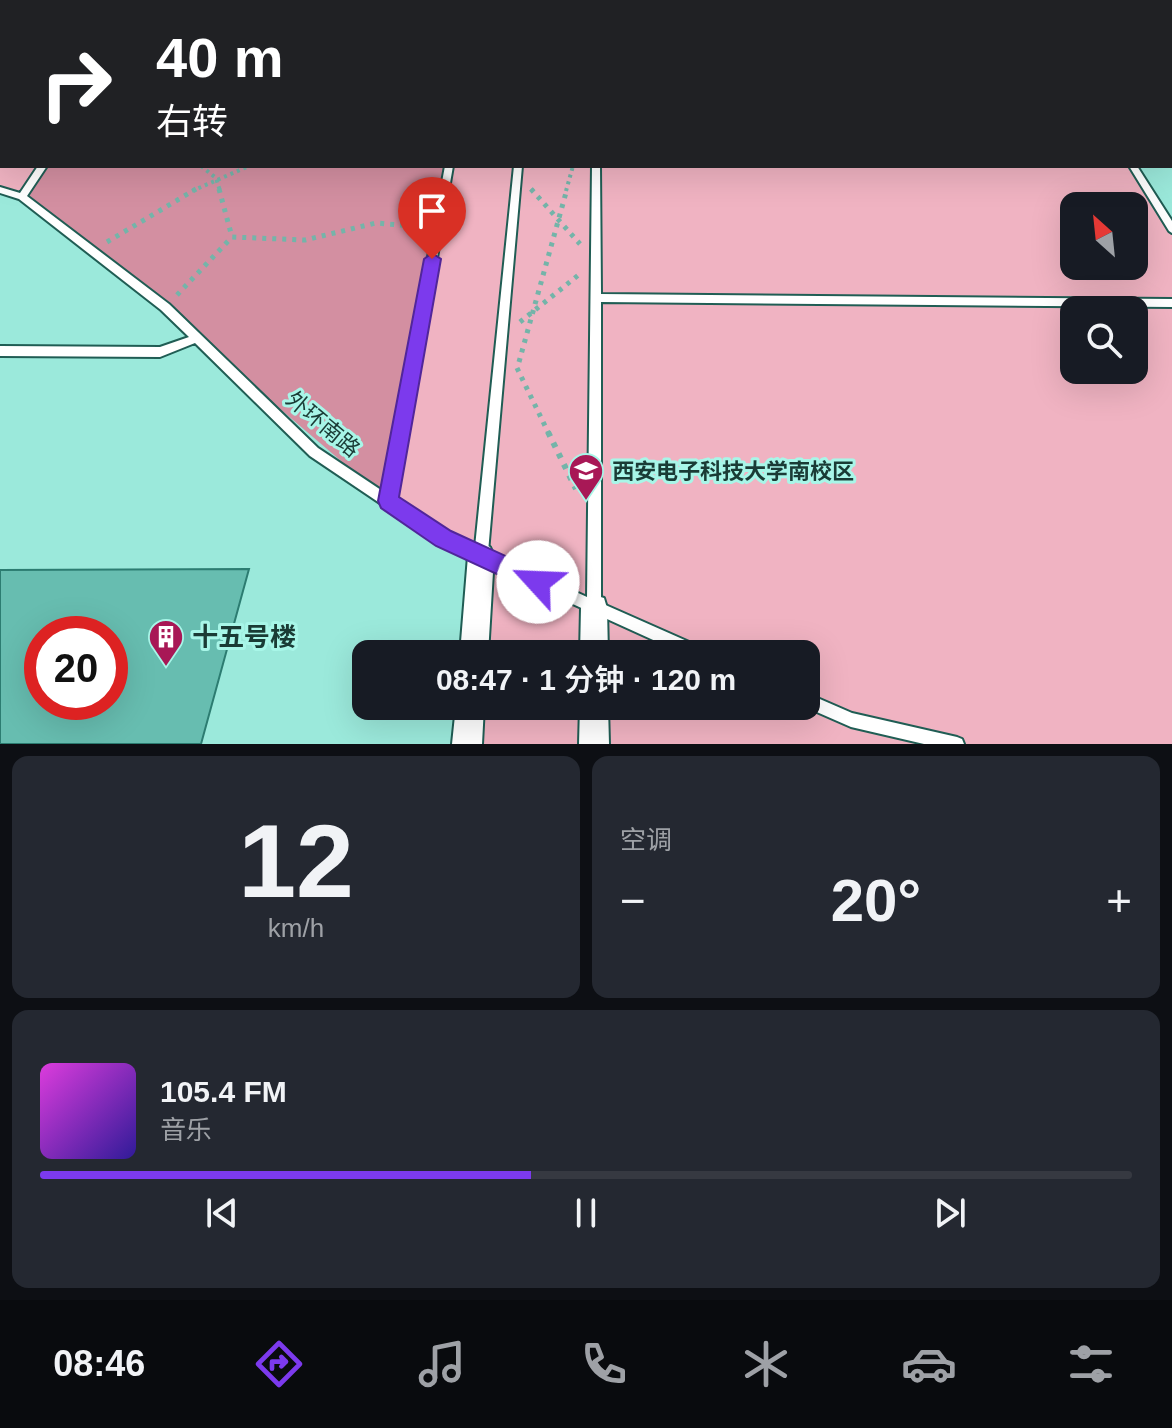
<!DOCTYPE html>
<html lang="zh">
<head>
<meta charset="utf-8">
<style>
	:root { --surface:#171b24; --page:#242831; --text:#f1f3f6; --muted:#9ea1a6; --line:#363941; --accent:#7c3aed }
	body { margin:0; font-family:Arial,"Noto Sans SC",sans-serif; background:var(--page); color:var(--text); height:100vh; display:flex; flex-direction:column; font-size:30px; white-space:nowrap }
	* { box-sizing:border-box; margin:0 }
	p { font-size:26px; color:var(--muted) }
	.icon { flex:none; width:44px; height:44px; fill:none; stroke:currentColor; stroke-width:2; stroke-linecap:round; stroke-linejoin:round }
	.map { position:relative; height:744px; overflow:hidden }
	.drawer { display:flex; flex-direction:column; gap:12px; padding:12px; background:#0d0f14; flex:1 }
	.drawer>* { flex:none }
	.hud { position:absolute; left:0px; top:0px; width:1172px; height:168px; box-shadow:0 8px 32px #0002; background:#202124; color:#fff; overflow:hidden }
	.needle { width:52px; rotate:333deg }
	.tools { position:absolute; left:1060px; top:192px; display:grid; gap:16px }
	.tools a { display:grid; place-items:center; width:88px; height:88px; border-radius:16px; background:var(--surface); box-shadow:0 8px 32px #0002; font-size:40px }
	.speed { position:absolute; left:24px; top:616px; display:flex; gap:16px; font-size:40px; font-weight:700; text-align:center }
	.speed>* { display:grid; place-content:center; width:104px; height:104px; border-radius:50%; background:var(--surface); box-shadow:0 8px 32px #0002; line-height:1 }
	.speed .limit { border:12px solid #d22; background:#fff; color:#111 }
	.pin { position:absolute; display:grid; place-items:center; width:68px; height:68px; color:#fff; margin:-82px -34px; border-radius:50% 50% 50% 0; rotate:-45deg; box-shadow:0 0 8px #0007 }
	.pin .icon { rotate:45deg }
	.me { position:absolute; width:88px; margin:-44px; rotate:295deg; stroke-linejoin:round; filter:drop-shadow(0 0 6px #0008) }
	.turn { display:flex; align-items:center; gap:28px; height:168px; padding:0 24px; font-size:36px }
	.turn .icon { width:104px; height:104px; stroke-width:2.5 }
	.turn b { display:block; font-size:56px; line-height:68px }
	.big { font-size:60px; font-weight:600; line-height:1.1 }
	.drawer .tile { flex:1; display:flex; flex-direction:column; justify-content:center; gap:12px; min-width:0; padding:0 28px; border-radius:16px; background:var(--page) }
	.drawer .dial { align-items:center; gap:0 }
	.dial b { font-size:104px; line-height:1 }
	.song { display:flex; align-items:center; gap:24px }
	.cover { width:96px; height:96px; border-radius:12px; background:linear-gradient(135deg,hsl(300 70% 55%),hsl(250 70% 35%)) }
	.played { height:8px; border-radius:4px; background:linear-gradient(90deg,var(--accent) 45%,var(--line) 45%) }
	.keys { display:flex; justify-content:space-around; direction:ltr }
	.heat { display:flex; justify-content:space-between; align-items:center; font-size:44px; direction:ltr }
	.drawer .tiles { flex:1; display:grid; gap:12px; grid-template-columns:1fr 1fr }
	.tile:last-child { grid-column:span 2 }
	.trip { position:absolute; left:352px; top:640px; width:468px; height:80px; border-radius:16px; background:var(--surface); box-shadow:0 8px 32px #0002; font-weight:600; line-height:80px; text-align:center }
	.tab-bar { display:flex; height:128px; justify-content:space-around; align-items:center; background:#090b0e; color:var(--muted) }
	.tab-bar .icon { width:56px; height:56px }
	.tab-bar .selected { color:var(--accent) }
	.tab-bar b { font-size:36px; color:var(--text) }
	.map>svg:first-child { display:block }
	.green { fill:#f0b3c2; fill-rule:evenodd }
	.forest { fill:#d38fa1 }
	.building { fill:#67bdb0; stroke:#2c7c71; stroke-width:2; fill-rule:evenodd }
	.lines { fill:none; stroke-linecap:round; stroke-linejoin:round }
	.service-casing { stroke:#205d54; stroke-width:4 }
	.minor-casing { stroke:#205d54; stroke-width:4 }
	.path-far2 { stroke:#74b4a9; stroke-width:4; stroke-dasharray:3 4; stroke-linecap:butt }
	.path-far1 { stroke:#74b4a9; stroke-width:5; stroke-dasharray:4 6; stroke-linecap:butt }
	.path { stroke:#74b4a9; stroke-width:6; stroke-dasharray:5 7; stroke-linecap:butt }
	.service { fill:#fff; fill-rule:evenodd }
	.minor { fill:#fff; fill-rule:evenodd }
	.route { fill:#7c3aed; stroke:#51269a; stroke-width:2 }
	.labels { text-anchor:middle; dominant-baseline:central; stroke-width:6; stroke-linejoin:round; paint-order:stroke }
	.street-label { font-size:22px; fill:#1a3b35; stroke:#a8f6e8 }
	.poi-label { font-size:22px; font-weight:bold; fill:#1a3b35; stroke:#a8f6e8; text-anchor:start }
	.near-poi-label { font-size:26px; font-weight:bold; fill:#1a3b35; stroke:#a8f6e8; text-anchor:start }
</style>
</head>
<body>
<div class="map">
<svg width="1172" height="744" viewBox="0 0 1172 744">
	<rect width="100%" height="100%" fill="#9be9db"/>
	<path class="green" d="M0,35l2,131h41l-21,31 -22,-7z
		M449,166h684l39,63v515h-705l3,-38h336v-52h-332l7,-98 -93,-55zM1074,206h60v60h-60zM1074,310h60v60h-60z"/>
	<path class="forest" d="M153,0h326l-327,2z
		M43,166h406l-61,335 -191,-163 -175,-141z"/>
	<path class="building" d="M0,0h123l-121,2v27z
		M1074,0h98v142l-2,-140z
		M249,569l-48,175h-201v-174zM42,634h68v68h-68z"/>
	<g class="lines">
		<defs>
			<path id="service" d="M149,0h8l-1,2h-8z
				M475,0h8v2h-8z
				M529,0h8v2h-8z
				M593,0h8v2h-8z
				M665,0h10l2,2h-10z
				M953,0h10l-2,2h-10z
				M1025,0h8l2,2h-8z
				M38,166h9l-20,30 142,108 149,144 66,44 61,-326h8l-58,333 54,36 26,12 39,-381h8l-34,386 99,45 5,-431h8l1,128 571,5v8l-571,-5v301l104,46 2,5h-23l-88,-40 -7,-1 -1,-2 -149,-68 -129,-87 -115,-113 -35,14 -160,-1v-10l160,1 29,-10 -28,-27 -142,-111 -19,-6v-6l20,6z
				M1129,166h8l35,55v12l-3,-2z
				M806,693l46,20 105,24 5,2 2,5h-40l-73,-17 -48,-21h3z"/>
			<path id="minor" d="M481,543l9,4 4,9 -6,98h-28l8,-98 4,-9z
				M594,595l10,3 3,10 1,46h-28l1,-46 3,-10z
				M456,706h28l-2,38h-30z
				M580,706h28l1,38h-30z"/>
		</defs>
		<use href="#service" class="service-casing"/>
		<use href="#minor" class="minor-casing"/>
		<path class="path-far2" d="M414,0l4,2
			M734,0l15,2
			M831,2l4,-2
			M201,166l15,12 4,13
			M531,189l2,2
			M192,191l57,-25
			M566,191l7,-25"/>
		<path class="path-far1" d="M219,189l13,48 73,3 71,-17 48,4
			M531,189l49,55
			M107,242l89,-53
			M177,295l55,-58
			M520,322l61,-49
			M519,362l48,-173
			M517,368l32,66"/>
		<path class="path" d="M548,432l28,57"/>
		<use href="#service" class="service"/>
		<use href="#minor" class="minor"/>
	</g>
	<path class="route" d="M432,253l9,6 -42,238 52,34 94,43 4,8 -4,8 -7,3 -102,-47 -55,-38 -3,-7 46,-242z"/>
	<defs>
		<symbol id="university-pin" viewBox="-11 -11 22 30"><path d="M0 17L-7.5 6A9.5 9.5 0 1 1 7.5 6Z" fill="#a81856" stroke="#a8f6e8"/><path d="M0-5L7-2L0 1L-7-2ZM-4 1L0 2.5L4 1V4Q0 6-4 4Z" fill="#fff"/></symbol>
		<symbol id="building-pin" viewBox="-11 -11 22 30"><path d="M0 17L-7.5 6A9.5 9.5 0 1 1 7.5 6Z" fill="#a81856" stroke="#a8f6e8"/><path d="M-4-6H4V6H1V3H-1V6H-4ZM-2.5-4.3h1.7v1.8h-1.7ZM.8-4.3h1.7v1.8H.8ZM-2.5-1h1.7V.8h-1.7ZM.8-1h1.7V.8H.8Z" fill="#fff"/></symbol>
	</defs>
	<g fill-rule="evenodd">
		<use href="#university-pin" x="566" y="451" width="40" height="54"/>
		<use href="#building-pin" x="146" y="617" width="40" height="54"/>
	</g>
	<g class="labels">
		<g class="street-label">
			<text transform="translate(323 424) rotate(40)">外环南路</text>
		</g>
		<g class="poi-label">
			<text x="612" y="471">西安电子科技大学南校区</text>
		</g>
		<g class="near-poi-label">
			<text x="192" y="637">十五号楼</text>
		</g>
	</g>
</svg>
<div class="tools">
<a><svg class="needle" viewBox="-14 -14 28 28"><path d="M0-13l5 13h-10z" fill="#e53935"/><path d="M0 13l5-13h-10z" fill="#9ea1a6"/></svg></a>
<a><svg class="icon" aria-label="search" viewBox="0 0 24 24"><circle cx="10" cy="10" r="6"/><path d="M15 15l6 6"/></svg></a>
</div>
<div class="speed"><div class="limit">20</div></div>
<div class="pin" style="left:432px;top:259px;background:#d93025"><svg class="icon" aria-label="arrive" viewBox="0 0 24 24"><path d="M6 21V4h12l-3 4 3 4H6"/></svg></div>
<svg class="me" style="left:538px;top:582px" viewBox="-20 -20 40 40"><circle r="19" fill="#fff"/><path d="M0-13L10 11 0 6-10 11z" fill="#7c3aed"/></svg>
<div class="trip">08:47 · 1 分钟 · 120 m</div>
<div class="hud">
<div class="turn"><svg class="icon" aria-label="right" viewBox="0 0 24 24"><path d="M7 20v-9h11M14 6l5 5-5 5"/></svg><div><b>40 m</b>右转</div></div>
</div>
</div>
<section class="drawer">
<div class="tiles">
<div class="tile dial"><b>12</b><p>km/h</p></div>
<div class="tile"><p>空调</p>
<div class="heat"><a>−</a><b class="big">20°</b><a>+</a></div>
</div>
<div class="tile">
<div class="song"><i class="cover"></i><div><b>105.4 FM</b><p>音乐</p></div></div>
<div class="played"></div>
<div class="keys"><svg class="icon" aria-label="previous" viewBox="0 0 24 24"><path d="M18 5L8 12l10 7zM5 5v14"/></svg><svg class="icon" aria-label="pause" viewBox="0 0 24 24"><path d="M8 5v14M16 5v14"/></svg><svg class="icon" aria-label="next" viewBox="0 0 24 24"><path d="M6 5l10 7-10 7zM19 5v14"/></svg></div>
</div>
</div>
</section>
<nav class="tab-bar">
<b>08:46</b>
<svg class="icon selected" aria-label="directions" viewBox="0 0 24 24"><path d="M12 3l9 9-9 9-9-9zM9 14v-3h6M13 9l2 2-2 2"/></svg>
<svg class="icon" aria-label="music" viewBox="0 0 24 24"><path d="M9 18V5l10-2v13"/><circle cx="6" cy="18" r="3"/><circle cx="16" cy="16" r="3"/></svg>
<svg class="icon" aria-label="phone" viewBox="0 0 24 24"><path d="M5 4h4l2 5-3 2q2 4 5 5l2-3 5 2v4C11 20 4 13 5 4z"/></svg>
<svg class="icon" aria-label="climate" viewBox="0 0 24 24"><path d="M12 3v18M4 7l16 10M4 17L20 7"/></svg>
<svg class="icon" aria-label="car" viewBox="0 0 24 24"><path d="M5 17H2v-5l4-1 3-4h7l3 4 3 1v5h-3M9 17h6M6 11h13"/><circle cx="7" cy="17" r="2"/><circle cx="17" cy="17" r="2"/></svg>
<svg class="icon" aria-label="filters" viewBox="0 0 24 24"><path d="M4 7h16M4 17h16"/><circle cx="9" cy="7" r="2"/><circle cx="15" cy="17" r="2"/></svg>
</nav>
</body>
</html>
